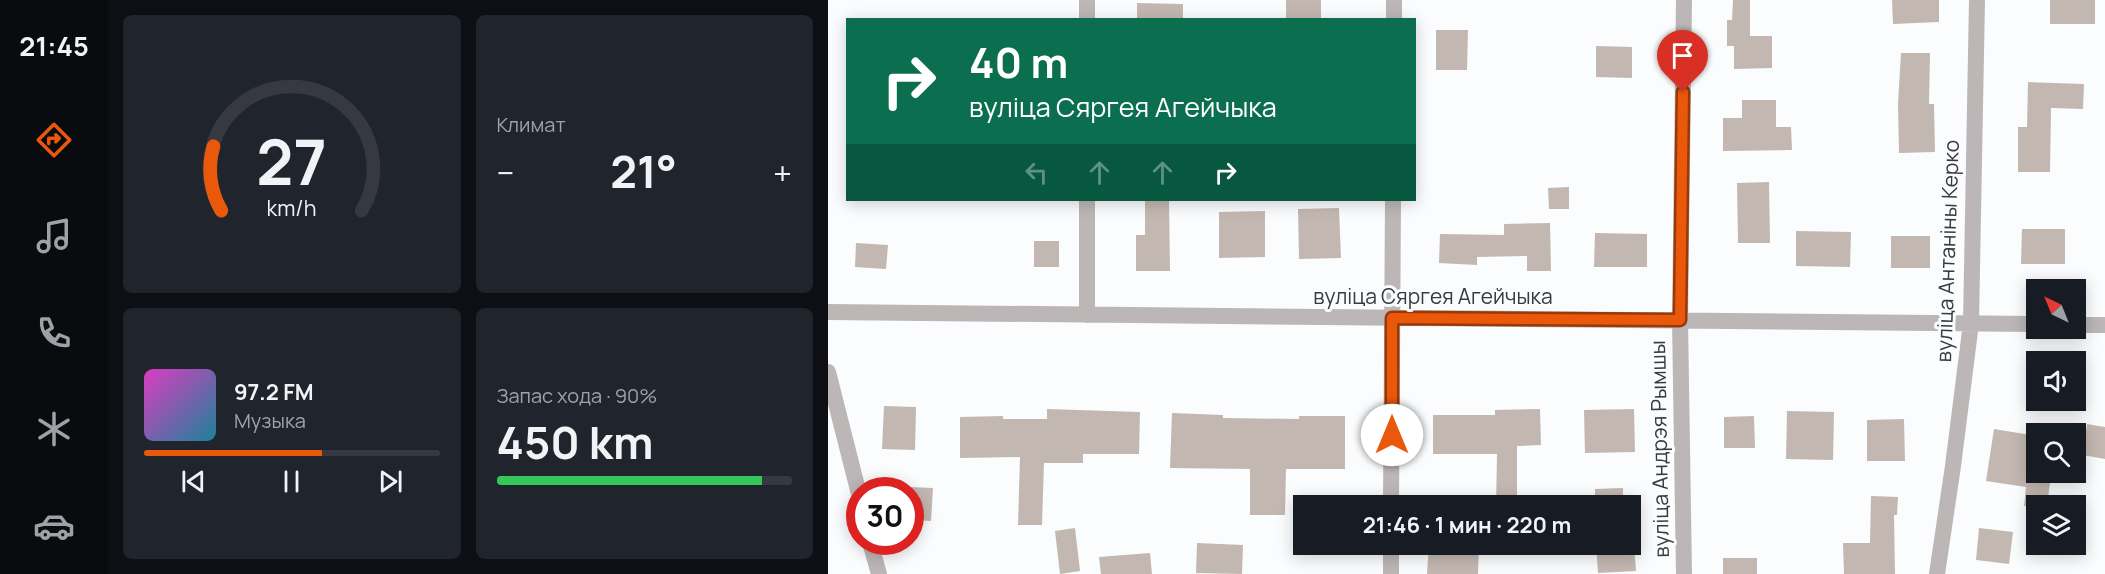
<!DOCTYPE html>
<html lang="ru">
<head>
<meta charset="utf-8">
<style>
	:root { --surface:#171b24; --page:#20242c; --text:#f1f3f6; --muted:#9ea1a6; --line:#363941; --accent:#ea580c }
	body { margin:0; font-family:Manrope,sans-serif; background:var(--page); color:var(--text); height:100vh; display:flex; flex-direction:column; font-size:22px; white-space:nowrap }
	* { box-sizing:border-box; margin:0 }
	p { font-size:20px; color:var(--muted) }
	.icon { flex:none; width:33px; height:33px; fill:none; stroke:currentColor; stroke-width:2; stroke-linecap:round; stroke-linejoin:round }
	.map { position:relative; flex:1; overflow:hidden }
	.panel { display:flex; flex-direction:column; gap:15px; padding:15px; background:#0d0f14; width:720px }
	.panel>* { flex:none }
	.hud { position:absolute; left:18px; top:18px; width:570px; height:183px; border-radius:0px; box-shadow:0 3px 15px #0003; background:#0b6e4f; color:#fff; overflow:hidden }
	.needle { width:39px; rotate:317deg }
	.buttons { position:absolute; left:1198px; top:279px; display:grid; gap:12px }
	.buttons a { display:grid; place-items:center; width:60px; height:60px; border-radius:0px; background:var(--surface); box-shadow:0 3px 15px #0003; font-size:30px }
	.speed { position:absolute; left:18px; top:477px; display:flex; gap:12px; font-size:30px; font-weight:700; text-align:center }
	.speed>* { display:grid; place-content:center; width:78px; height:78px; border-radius:50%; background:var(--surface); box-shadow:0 3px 15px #0003; line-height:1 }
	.speed .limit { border:9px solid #d22; background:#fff; color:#111 }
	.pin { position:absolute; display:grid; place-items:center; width:51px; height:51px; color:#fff; margin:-62px -26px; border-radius:50% 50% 50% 0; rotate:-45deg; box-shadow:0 0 6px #0007 }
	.pin .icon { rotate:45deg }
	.me { position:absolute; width:66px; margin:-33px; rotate:0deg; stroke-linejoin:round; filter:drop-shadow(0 0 4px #0008) }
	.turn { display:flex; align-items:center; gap:21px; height:126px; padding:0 24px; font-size:27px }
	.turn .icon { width:78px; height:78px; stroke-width:2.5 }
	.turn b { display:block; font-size:42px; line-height:51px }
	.lanes { display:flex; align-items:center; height:57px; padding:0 24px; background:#0003; justify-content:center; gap:30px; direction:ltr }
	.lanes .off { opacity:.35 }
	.big { font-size:45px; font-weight:700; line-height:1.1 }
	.panel .widget { flex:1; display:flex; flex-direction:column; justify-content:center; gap:9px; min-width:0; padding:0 21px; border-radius:9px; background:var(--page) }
	.panel .dial { align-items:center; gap:0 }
	.dial svg { height:156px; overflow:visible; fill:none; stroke:var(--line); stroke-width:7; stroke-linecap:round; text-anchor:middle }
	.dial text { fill:var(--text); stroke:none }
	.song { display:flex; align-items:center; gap:18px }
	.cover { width:72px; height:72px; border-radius:9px; background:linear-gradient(135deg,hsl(310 70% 55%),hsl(190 70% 35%)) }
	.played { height:6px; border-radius:3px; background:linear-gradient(90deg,var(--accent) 60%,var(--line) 60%) }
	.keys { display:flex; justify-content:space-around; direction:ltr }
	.heat { display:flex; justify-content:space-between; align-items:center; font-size:33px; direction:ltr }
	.charge { height:9px; border-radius:4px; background:linear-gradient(90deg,#34c759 90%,var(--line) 0) }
	.panel .tiles { flex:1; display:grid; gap:15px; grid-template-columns:repeat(2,1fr) }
	.trip { position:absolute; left:465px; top:495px; width:348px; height:60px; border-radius:0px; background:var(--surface); box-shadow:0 3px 15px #0003; font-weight:700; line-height:60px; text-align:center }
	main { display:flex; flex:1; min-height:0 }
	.tabs { display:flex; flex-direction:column; width:108px; justify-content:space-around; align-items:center; background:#090b0e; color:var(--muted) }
	.tabs .icon { width:42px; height:42px }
	.tabs .on { color:var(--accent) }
	.tabs b { font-size:27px; color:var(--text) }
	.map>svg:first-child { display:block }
	.building { fill:#c3b8b1 }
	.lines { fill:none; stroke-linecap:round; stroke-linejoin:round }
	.street { stroke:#bcb6b7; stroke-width:16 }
	.route-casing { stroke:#983908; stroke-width:15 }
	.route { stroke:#ea580c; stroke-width:10 }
	.labels { text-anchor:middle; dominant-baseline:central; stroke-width:6; stroke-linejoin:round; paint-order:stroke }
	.street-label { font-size:21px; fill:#373b3e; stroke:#fafcfe }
</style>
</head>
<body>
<main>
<nav class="tabs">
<b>21:45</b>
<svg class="icon on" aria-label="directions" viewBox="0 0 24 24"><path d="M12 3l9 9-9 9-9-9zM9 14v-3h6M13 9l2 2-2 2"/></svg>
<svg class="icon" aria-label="music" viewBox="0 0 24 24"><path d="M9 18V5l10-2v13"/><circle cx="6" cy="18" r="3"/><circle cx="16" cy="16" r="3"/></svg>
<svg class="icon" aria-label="phone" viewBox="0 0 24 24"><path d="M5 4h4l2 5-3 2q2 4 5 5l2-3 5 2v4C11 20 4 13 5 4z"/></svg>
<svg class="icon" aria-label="climate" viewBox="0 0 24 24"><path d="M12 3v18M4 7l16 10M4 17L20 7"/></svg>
<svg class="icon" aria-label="car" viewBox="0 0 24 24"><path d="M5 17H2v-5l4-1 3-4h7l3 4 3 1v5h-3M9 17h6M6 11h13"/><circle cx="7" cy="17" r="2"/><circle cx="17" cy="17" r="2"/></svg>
</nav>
<section class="panel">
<div class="tiles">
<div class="widget dial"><svg viewBox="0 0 100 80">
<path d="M14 69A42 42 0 1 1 86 69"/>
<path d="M14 69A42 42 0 0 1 10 36" stroke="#ea580c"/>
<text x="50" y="56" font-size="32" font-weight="700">27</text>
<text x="50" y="72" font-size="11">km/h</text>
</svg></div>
<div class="widget"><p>Климат</p>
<div class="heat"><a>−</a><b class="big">21°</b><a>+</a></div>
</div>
<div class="widget">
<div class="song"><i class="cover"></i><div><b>97.2 FM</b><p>Музыка</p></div></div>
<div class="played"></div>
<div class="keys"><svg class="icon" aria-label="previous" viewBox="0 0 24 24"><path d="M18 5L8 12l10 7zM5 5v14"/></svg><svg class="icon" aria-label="pause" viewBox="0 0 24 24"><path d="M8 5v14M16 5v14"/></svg><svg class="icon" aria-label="next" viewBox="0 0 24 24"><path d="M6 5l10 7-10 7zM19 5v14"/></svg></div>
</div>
<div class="widget"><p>Запас хода · 90%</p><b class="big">450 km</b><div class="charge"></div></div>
</div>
</section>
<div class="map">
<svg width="1277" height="574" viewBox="0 0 1277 574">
	<rect width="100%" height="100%" fill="#fafcfe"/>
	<path class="building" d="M458,0h35v20h-35z
		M905,0h17v36h22v32l-38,1v-23h-7v-26h5z
		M1064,0h47v22l-46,2z
		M1222,0h45v24h-45z
		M309,3l46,1v16h-46z
		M608,30h32l-1,40h-31z
		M768,46l36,1v31l-36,-1z
		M1073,53h29l-1,51h5l1,48 -36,1 -1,-49z
		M1200,82l56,2 -1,25 -32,-1 -1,64h-32v-45h9z
		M914,100h34v27h15l1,23 -69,1v-33h19z
		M941,182l1,61h-32l-1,-60z
		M741,187v22h-20l-1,-21z
		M317,200h24l1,71h-34v-36h9z
		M511,208l2,50 -42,1 -1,-50z
		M437,211v46l-46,1v-46z
		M722,223l1,48h-24v-15l-50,1v8l-38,-2 1,-29 64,1v-11z
		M1194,229h43v35h-44z
		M968,231l55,1 -1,35 -54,-1z
		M767,233l52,1v33h-53z
		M1063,236h39v32h-39z
		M206,241h25v26h-25z
		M28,243l32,2 -2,24 -31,-2z
		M56,406l32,1 -1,43 -33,-1z
		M219,409l93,3 -1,42h-56v9h-39l-2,62h-24l2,-68 -60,1v-41l43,-1v3h44z
		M712,409l1,36 -24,1v60h-21l1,-52h-64v-39h62v-5z
		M806,409l1,43 -50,1 -1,-43z
		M959,411l47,1 -1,48 -47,-1z
		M344,413l51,2v3l76,1v-3h46v53h-59l-1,46h-35v-46l-80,-1z
		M926,416l1,32h-31v-31z
		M1076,419l1,42h-38v-41z
		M1259,424l18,3v32l-23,-4z
		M1166,429l43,7v45l13,2 -3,23h-23l2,-19 -40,-6z
		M82,487l23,1 -2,33 -21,-1z
		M795,488v18h-28v-17z
		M1043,496l27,1 -1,18h-3l1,59h-51l-1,-31h27z
		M247,528l5,43 -20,3 -5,-43z
		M1151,528l34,4 -4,32 -33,-4z
		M369,543l46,2 -1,29 -46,-1z
		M601,544h50l-1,30h-51z
		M768,544h38l2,27 -38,2z
		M322,553l2,21h-51l-2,-17z
		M895,558h34v16h-34z"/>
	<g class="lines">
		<path class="street" d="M259,20v-20
			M566,20v-20
			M0,312l1209,12
			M259,315v-115
			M1248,325h29
			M0,372l32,126
			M563,506l2,-306
			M42,542l9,32
			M563,574v-30
			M856,574l-4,-254 4,-320
			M1109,574l16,-108 18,-143 6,-323"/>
	</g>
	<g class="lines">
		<defs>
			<path id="route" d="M564,435v-117l288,2 3,-228"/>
		</defs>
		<use href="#route" class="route-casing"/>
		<use href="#route" class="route"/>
	</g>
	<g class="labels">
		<g class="street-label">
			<text transform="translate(1119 251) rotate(-88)">вуліца Антаніны Керко</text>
			<text x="605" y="296">вуліца Сяргея Агейчыка</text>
			<text transform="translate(831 449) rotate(-91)">вуліца Андрэя Рымшы</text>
		</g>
	</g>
</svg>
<div class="buttons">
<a><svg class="needle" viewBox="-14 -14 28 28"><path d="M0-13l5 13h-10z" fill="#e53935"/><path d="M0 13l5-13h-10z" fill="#9ea1a6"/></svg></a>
<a><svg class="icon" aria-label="sound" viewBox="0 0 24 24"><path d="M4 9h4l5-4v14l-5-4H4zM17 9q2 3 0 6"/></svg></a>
<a><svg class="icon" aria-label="search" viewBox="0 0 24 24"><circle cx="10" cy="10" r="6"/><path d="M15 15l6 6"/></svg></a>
<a><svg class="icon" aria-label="layers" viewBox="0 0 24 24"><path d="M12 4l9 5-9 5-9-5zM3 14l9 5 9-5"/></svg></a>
</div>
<div class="speed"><div class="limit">30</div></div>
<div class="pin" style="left:855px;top:92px;background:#d93025"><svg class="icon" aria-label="arrive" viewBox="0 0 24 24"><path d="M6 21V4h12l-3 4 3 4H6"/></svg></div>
<svg class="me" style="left:564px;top:435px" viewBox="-20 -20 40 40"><circle r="19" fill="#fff"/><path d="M0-13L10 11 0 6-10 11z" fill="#ea580c"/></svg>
<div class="trip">21:46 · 1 мин · 220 m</div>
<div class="hud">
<div class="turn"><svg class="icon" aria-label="right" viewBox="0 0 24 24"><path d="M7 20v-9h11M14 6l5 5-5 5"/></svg><div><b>40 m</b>вуліца Сяргея Агейчыка</div></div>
<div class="lanes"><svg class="icon off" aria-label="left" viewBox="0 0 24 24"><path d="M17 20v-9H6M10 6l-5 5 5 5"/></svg><svg class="icon off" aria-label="ahead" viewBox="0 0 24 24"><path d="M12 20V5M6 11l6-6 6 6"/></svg><svg class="icon off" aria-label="ahead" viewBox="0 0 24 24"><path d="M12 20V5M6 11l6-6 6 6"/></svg><svg class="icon" aria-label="right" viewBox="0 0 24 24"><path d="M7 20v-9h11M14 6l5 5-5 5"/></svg></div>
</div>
</div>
</main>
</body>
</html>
